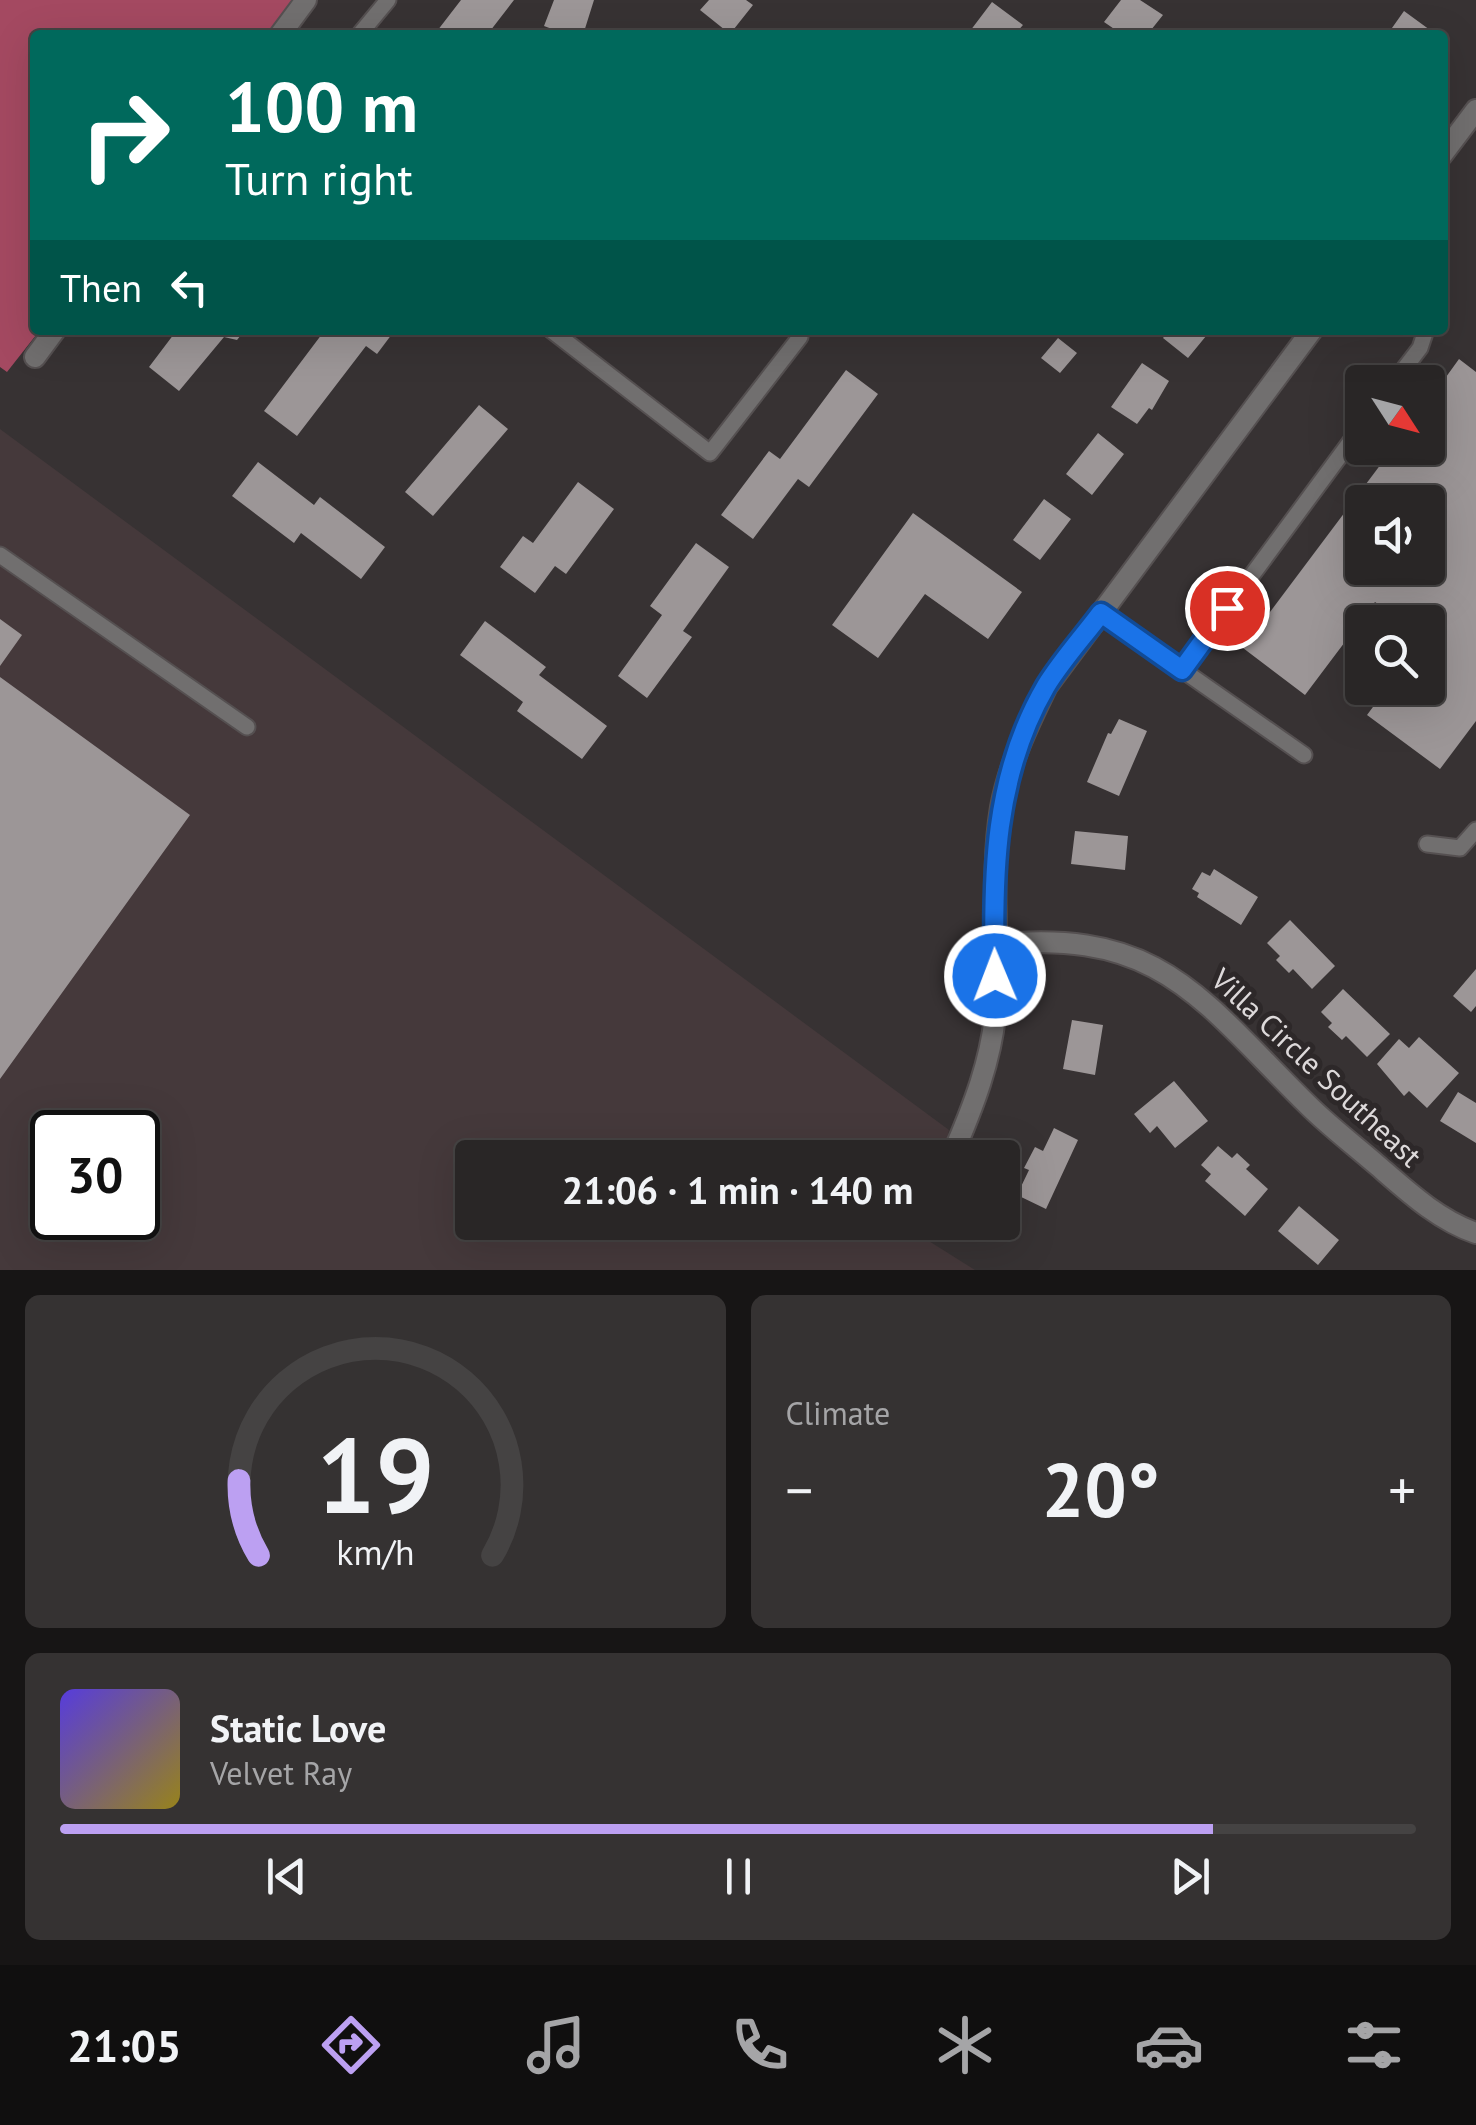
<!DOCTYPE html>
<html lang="en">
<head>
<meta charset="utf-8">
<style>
	:root { --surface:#292626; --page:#353232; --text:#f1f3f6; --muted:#a5a5a7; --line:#454343; --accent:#bca0f2 }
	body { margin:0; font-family:"PT Sans",sans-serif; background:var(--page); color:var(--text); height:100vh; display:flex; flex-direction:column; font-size:38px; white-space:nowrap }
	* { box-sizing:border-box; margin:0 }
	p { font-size:32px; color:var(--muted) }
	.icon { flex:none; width:55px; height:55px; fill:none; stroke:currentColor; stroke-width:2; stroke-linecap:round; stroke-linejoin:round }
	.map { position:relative; height:1270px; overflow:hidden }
	.drawer { display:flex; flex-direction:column; gap:25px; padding:25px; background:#171515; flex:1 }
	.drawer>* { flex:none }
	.hud { position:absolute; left:30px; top:30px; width:1418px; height:305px; border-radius:10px; box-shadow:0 10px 40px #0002,0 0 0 2px var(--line); background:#00695c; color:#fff; overflow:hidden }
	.needle { width:65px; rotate:126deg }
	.fabs { position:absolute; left:1345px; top:365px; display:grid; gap:20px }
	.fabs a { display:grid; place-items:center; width:100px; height:100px; border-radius:10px; background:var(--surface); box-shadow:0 10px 40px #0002,0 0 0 2px var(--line); font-size:50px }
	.speed { position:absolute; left:30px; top:1110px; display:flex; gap:20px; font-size:50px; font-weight:700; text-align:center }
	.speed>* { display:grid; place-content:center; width:130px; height:130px; border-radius:50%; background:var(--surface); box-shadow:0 10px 40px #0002,0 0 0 2px var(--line); line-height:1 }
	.speed .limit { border:5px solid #111; border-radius:15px; background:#fff; color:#111 }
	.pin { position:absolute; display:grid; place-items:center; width:85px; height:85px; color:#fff; margin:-42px; border:5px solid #fff; border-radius:50%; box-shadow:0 2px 10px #0007 }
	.me { position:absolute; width:110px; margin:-55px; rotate:359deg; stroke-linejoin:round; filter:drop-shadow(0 0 8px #0008) }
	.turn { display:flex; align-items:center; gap:35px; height:210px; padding:0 30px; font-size:45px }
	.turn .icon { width:130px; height:130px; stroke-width:2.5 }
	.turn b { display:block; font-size:70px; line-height:85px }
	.then { display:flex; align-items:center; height:95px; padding:0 30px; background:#0003; gap:20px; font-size:38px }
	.big { font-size:75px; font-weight:600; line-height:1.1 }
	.drawer .tile { flex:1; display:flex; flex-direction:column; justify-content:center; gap:15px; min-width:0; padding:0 35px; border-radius:15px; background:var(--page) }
	.drawer .dial { align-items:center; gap:0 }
	.dial svg { height:260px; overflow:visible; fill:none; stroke:var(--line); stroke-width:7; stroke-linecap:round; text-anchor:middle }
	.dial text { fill:var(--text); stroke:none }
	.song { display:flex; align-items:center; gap:30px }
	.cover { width:120px; height:120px; border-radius:15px; background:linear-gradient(135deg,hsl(250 70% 55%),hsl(50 70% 35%)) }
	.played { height:10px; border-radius:5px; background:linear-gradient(90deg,var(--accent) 85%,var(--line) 85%) }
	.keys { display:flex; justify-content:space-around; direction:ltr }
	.heat { display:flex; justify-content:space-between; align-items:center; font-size:55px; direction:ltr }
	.drawer .tiles { flex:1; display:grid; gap:25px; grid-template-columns:1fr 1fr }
	.tile:last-child { grid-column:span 2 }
	.trip { position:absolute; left:455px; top:1140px; width:565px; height:100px; border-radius:10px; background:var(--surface); box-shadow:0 10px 40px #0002,0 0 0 2px var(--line); font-weight:600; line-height:100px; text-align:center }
	.menu { display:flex; height:160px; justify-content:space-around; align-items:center; background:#100f0f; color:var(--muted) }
	.menu .icon { width:70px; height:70px }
	.menu .active { color:var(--accent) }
	.menu b { font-size:45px; color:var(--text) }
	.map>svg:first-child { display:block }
	.built { fill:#45393b; fill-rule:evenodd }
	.forest { fill:#a44961 }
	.building { fill:#9c9697; fill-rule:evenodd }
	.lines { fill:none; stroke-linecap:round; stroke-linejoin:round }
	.service-casing { stroke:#555051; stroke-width:19 }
	.minor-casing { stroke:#555051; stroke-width:24 }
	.service { stroke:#716f6f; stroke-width:15 }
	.minor { stroke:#716f6f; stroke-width:20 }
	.route-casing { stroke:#114b97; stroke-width:25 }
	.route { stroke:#1a73e8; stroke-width:18 }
	.labels { text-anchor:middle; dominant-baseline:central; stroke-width:10; stroke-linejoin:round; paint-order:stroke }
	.street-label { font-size:30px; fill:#ddd9da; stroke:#2d2829 }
</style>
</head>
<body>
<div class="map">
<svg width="1476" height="1270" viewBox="0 0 1476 1270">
	<rect width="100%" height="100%" fill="#373233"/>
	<path class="built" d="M0,429l949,701 -6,27 -471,1v64l456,1 -4,15 51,32h-975zM52,1132h86v86h-86z"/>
	<path class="forest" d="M0,0h300l-27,35h-238v295h5l-33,42 -7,-5z"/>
	<path class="building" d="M461,0h53l-27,35h-53z
		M554,0h40l-11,35h-15l-24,-9z
		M709,0h37l7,5 -23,29 -30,-24z
		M1121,0h19l23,15 -16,20h-24l-19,-13z
		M992,2l31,23 -9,10h-47z
		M1404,11l26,19 -4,5h-39z
		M177,330h68l-8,10 -13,-3 -45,54 -30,-24z
		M325,330h70l-18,24 -11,-8 -69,90 -33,-25z
		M1169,330h42l-23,28 -25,-20z
		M1058,338l19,15 -17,20 -19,-15z
		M1459,359l17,13v349l-36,48 -73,-54 20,-27h41v-66h-25l-28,-20 -70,93 -62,-47 150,-200h35v-46zM1362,502h66v66h-66z
		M1142,363l27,18 -17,29 -3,-2 -12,16 -26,-17z
		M846,370l32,24 -69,93 -11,-8 -45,60 -32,-24 48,-64 11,8z
		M479,405l29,24 -75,87 -28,-24z
		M1098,433l26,21 -32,41 -26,-21z
		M258,462l56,43 6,-8 65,50 -24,32 -60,-46 -7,10 -62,-47z
		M578,482l36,27 -48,65 -11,-8 -20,27 -35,-26 23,-31 10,7z
		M1044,499l27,20 -31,41 -27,-20z
		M913,513l109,79 -34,47 -63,-45 -47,64 -46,-33z
		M696,543l33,24 -46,64 9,6 -45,61 -29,-22 44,-61 -12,-9z
		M0,619l22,16 -22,31z
		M485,621l61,46 -7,8 68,51 -25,33 -65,-48 6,-9 -63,-47z
		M0,677l190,138 -190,264z
		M1119,719l28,12 -28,65 -32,-14 21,-49 3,1z
		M1075,831l53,5 -3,34 -54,-6z
		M1214,869l44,28 -17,28 -44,-28 2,-4 -7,-4 10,-17 8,4z
		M1290,920l45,46 -23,23 -19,-20 -4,4 -13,-13 4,-4 -13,-13z
		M1476,969v37l-5,6 -18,-16z
		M1343,989l47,45 -23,23 -21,-21 -4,4 -14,-13 4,-4 -11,-11z
		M1072,1020l31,5 -8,50 -32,-6z
		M1419,1037l40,36 -32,35 -18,-17 -5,5 -27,-32 22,-25 10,9z
		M1174,1081l34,40 -33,27 -18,-22 -7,7 -16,-19z
		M1458,1092l18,11v40l-36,-22z
		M1054,1128l24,12 -32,69 -29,-14 12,-25 -5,-2 11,-21 8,4z
		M1218,1146l14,12 5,-5 13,12 -4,4 22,20 -23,27 -40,-35 6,-7 -10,-9z
		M1299,1206l40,34 -21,25 -40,-34z"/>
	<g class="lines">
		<defs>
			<path id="service" d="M359,35l29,-35
				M551,330l159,123 90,-116
				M1394,382l26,-34 6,-18
				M0,555l247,172
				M1101,613l203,142
				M1182,670l180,-244
				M1427,844l33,4 16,-18"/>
			<path id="minor" d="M280,35l26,-35
				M1442,155l34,-45
				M35,357l20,-27
				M994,945c167,-18 207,55 314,160 21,21 46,40 69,60 30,26 61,55 99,68
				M951,1158c21,-48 42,-100 45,-154 3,-66 -6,-131 5,-197 8,-43 27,-82 46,-121l265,-356"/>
		</defs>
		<use href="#service" class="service-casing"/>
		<use href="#minor" class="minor-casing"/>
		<use href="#service" class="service"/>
		<use href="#minor" class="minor"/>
	</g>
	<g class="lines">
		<defs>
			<path id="route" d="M995,976c-3,-101 -1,-201 51,-290 16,-26 37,-49 55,-73l81,57 45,-62"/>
		</defs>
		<use href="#route" class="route-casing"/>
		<use href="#route" class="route"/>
	</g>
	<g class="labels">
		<g class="street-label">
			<text transform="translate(1317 1067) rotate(43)">Villa Circle Southeast</text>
		</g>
	</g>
</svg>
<div class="fabs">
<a><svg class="needle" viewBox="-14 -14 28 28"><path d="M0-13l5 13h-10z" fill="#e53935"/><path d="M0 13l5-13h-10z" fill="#a5a5a7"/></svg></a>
<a><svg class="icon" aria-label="sound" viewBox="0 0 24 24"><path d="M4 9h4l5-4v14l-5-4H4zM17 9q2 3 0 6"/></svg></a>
<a><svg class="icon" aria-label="search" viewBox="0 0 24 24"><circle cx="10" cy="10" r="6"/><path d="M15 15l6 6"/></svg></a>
</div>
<div class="speed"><div class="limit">30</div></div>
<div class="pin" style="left:1227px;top:608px;background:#d93025"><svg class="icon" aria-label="arrive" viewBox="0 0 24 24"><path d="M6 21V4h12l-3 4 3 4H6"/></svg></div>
<svg class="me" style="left:995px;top:976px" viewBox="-20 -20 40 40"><circle r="17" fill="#1a73e8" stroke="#fff" stroke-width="3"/><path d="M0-11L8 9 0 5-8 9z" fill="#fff"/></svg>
<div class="trip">21:06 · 1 min · 140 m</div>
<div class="hud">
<div class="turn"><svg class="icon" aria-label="right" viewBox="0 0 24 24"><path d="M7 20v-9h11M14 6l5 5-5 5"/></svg><div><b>100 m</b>Turn right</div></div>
<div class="then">Then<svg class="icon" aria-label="left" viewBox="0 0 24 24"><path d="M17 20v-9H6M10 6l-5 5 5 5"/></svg></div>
</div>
</div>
<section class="drawer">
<div class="tiles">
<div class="tile dial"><svg viewBox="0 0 100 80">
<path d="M14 69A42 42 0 1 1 86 69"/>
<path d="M14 69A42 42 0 0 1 8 46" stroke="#bca0f2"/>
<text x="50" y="56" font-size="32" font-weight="700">19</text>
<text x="50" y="72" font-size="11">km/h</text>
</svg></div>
<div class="tile"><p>Climate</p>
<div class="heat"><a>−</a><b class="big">20°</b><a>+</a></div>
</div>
<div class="tile">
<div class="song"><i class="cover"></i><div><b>Static Love</b><p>Velvet Ray</p></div></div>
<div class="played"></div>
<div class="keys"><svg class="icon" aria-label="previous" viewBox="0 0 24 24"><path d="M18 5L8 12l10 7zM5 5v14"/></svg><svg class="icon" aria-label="pause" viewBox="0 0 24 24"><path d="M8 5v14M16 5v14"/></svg><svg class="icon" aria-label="next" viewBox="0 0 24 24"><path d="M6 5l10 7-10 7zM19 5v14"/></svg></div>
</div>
</div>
</section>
<nav class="menu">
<b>21:05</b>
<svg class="icon active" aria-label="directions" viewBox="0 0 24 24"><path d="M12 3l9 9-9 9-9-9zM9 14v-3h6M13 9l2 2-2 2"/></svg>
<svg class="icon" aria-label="music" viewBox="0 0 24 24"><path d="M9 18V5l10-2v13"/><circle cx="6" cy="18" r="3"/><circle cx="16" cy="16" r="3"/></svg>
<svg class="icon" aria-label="phone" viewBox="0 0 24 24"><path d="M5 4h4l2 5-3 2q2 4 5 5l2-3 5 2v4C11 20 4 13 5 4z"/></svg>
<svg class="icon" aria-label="climate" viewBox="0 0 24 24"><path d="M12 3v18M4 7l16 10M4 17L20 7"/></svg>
<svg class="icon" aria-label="car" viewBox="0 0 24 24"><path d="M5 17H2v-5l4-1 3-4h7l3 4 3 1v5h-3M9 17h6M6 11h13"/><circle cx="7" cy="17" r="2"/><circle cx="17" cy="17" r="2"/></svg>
<svg class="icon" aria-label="filters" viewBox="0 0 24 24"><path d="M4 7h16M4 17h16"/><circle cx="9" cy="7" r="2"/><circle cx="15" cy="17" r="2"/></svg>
</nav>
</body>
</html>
